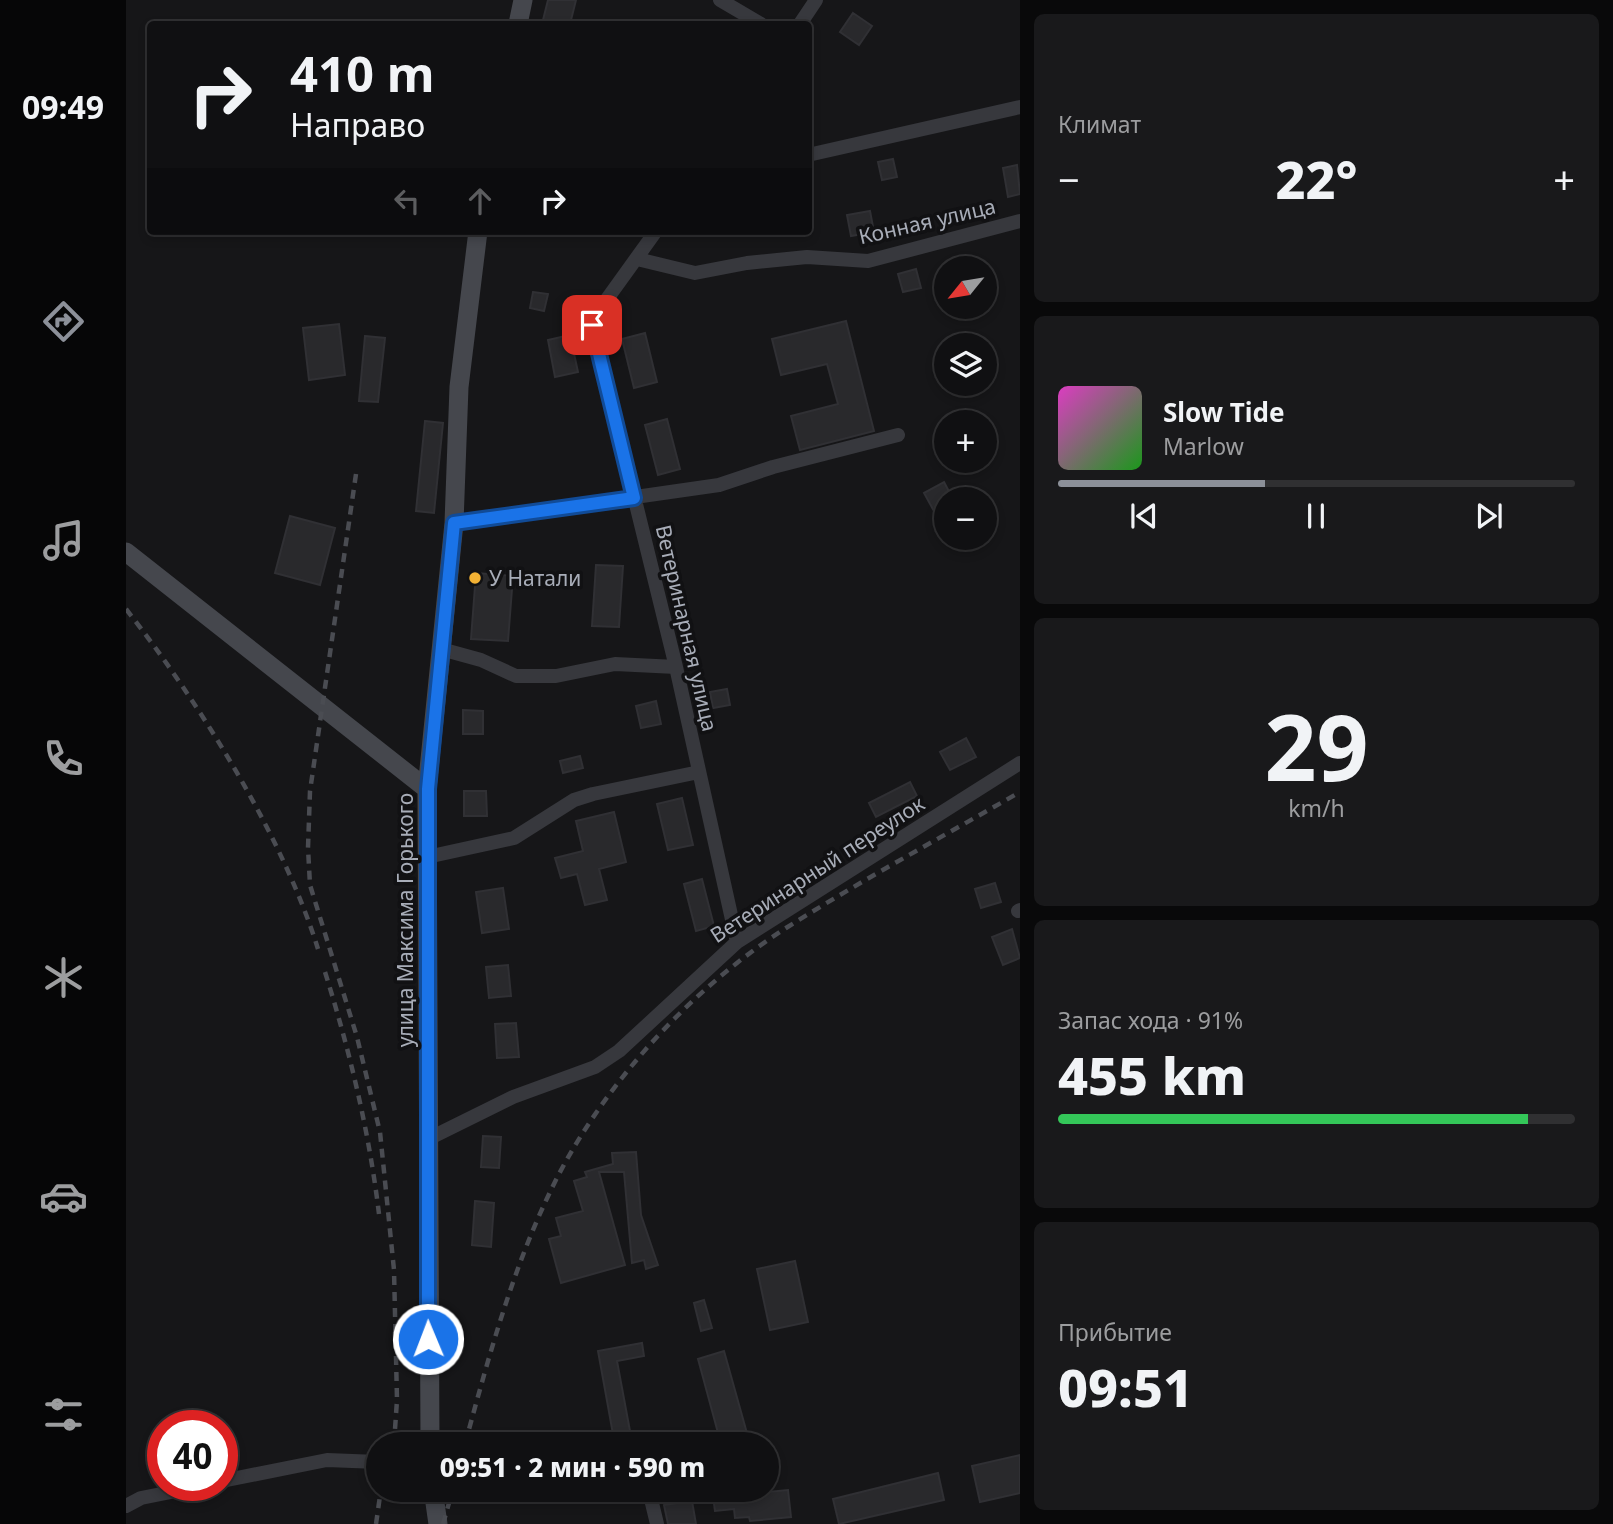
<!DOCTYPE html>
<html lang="ru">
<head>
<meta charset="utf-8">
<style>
	:root { --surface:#101012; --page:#19191b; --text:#f1f3f6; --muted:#9c9d9f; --line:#303032; --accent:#8c9099 }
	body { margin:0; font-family:"Noto Sans",sans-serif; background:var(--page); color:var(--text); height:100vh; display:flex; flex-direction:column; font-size:26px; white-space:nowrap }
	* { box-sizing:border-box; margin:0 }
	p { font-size:23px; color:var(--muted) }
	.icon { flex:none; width:38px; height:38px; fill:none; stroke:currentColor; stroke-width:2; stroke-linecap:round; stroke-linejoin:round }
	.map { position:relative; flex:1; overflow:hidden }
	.sheet { display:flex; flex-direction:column; gap:14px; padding:14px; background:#09090a; width:593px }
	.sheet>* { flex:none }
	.hud { position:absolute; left:21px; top:21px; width:665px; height:214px; border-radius:7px; box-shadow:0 4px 10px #0003,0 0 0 2px var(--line); background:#101012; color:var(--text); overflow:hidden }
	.needle { width:46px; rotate:240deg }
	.controls { position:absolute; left:808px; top:256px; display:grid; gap:14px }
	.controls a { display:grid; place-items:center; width:63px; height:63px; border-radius:50%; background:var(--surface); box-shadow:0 4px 10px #0003,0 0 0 2px var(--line); font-size:35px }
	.speed { position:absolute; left:21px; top:1410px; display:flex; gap:14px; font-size:35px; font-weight:700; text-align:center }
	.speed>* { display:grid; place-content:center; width:91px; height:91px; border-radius:50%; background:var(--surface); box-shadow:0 4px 10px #0003,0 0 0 2px var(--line); line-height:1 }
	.speed .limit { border:10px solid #d22; background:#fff; color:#111 }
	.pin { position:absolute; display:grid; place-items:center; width:60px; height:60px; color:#fff; margin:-30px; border-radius:14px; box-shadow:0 4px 10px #0006 }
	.me { position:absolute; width:77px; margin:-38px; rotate:359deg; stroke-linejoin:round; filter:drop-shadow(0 0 5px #0008) }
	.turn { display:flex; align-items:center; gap:24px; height:147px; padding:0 28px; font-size:32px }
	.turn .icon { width:91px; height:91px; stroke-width:2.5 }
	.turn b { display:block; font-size:49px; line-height:60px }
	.lanes { display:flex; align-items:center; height:66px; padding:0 28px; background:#0003; justify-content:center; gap:35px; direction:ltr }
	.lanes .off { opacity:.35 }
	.big { font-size:52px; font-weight:800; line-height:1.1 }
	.sheet .widget { flex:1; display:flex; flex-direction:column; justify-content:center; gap:10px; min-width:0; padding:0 24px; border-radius:10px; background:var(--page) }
	.sheet .dial { align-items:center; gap:0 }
	.dial b { font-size:91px; line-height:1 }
	.song { display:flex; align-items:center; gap:21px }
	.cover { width:84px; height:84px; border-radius:10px; background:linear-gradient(135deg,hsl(310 70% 55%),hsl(120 70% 35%)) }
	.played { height:7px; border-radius:4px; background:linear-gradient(90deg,var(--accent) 40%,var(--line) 40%) }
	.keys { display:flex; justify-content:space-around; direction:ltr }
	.heat { display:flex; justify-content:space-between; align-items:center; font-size:38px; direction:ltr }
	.charge { height:10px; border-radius:5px; background:linear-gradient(90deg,#34c759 91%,var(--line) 0) }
	.trip { position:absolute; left:240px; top:1432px; width:413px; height:70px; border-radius:35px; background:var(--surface); box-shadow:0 4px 10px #0003,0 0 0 2px var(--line); font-weight:800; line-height:70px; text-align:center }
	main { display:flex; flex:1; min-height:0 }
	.menu { display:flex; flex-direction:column; width:126px; justify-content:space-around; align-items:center; background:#060607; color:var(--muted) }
	.menu .icon { width:49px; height:49px }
	.menu .selected { color:var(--accent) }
	.menu b { font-size:32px; color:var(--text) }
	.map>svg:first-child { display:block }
	.building { fill:#29292c; stroke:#303034; stroke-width:2 }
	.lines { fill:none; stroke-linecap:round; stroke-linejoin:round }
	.street { stroke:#37383d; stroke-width:14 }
	.secondary { stroke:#45474d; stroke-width:19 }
	.rail { stroke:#4a4c52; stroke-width:4.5; stroke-dasharray:9 7; stroke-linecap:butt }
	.route-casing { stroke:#114b97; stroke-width:18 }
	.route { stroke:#1a73e8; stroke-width:12 }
	.poi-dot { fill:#f2b134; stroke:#111113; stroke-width:2.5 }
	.labels { text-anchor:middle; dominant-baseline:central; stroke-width:7; stroke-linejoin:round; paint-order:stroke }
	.street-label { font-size:21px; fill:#a8adb8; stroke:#111113 }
	.poi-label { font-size:21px; fill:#a8adb8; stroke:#111113; text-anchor:start }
</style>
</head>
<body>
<main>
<nav class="menu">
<b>09:49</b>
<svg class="icon selected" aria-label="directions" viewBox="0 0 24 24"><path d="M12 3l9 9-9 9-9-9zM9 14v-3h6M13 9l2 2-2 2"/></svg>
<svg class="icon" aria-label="music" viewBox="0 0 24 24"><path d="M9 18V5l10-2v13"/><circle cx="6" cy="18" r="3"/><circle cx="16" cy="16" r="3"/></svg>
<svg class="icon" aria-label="phone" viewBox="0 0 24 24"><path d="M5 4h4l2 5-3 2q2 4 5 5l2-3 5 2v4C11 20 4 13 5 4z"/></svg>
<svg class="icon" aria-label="climate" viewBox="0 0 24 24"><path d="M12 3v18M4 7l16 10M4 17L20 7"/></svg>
<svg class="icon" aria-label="car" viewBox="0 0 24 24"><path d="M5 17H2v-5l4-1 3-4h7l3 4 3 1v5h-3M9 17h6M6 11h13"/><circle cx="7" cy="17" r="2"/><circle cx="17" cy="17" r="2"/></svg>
<svg class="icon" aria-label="filters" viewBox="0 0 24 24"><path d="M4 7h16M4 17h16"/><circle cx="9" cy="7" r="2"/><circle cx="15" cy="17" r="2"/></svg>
</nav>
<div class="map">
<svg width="894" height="1524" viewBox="0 0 894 1524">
	<rect width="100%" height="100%" fill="#161618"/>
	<path class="building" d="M422,0h28l-6,24h-28z
		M727,13l19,13 -13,19 -19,-13z
		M767,159l4,18 -15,3 -4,-18z
		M891,165l3,29 -12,3 -5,-29z
		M744,211l4,21 -23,4 -4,-21z
		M790,269l5,19 -18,4 -5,-18z
		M407,292l15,2 -4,17 -14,-3z
		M720,321l28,110 -74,19 -9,-34 47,-12 -11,-40 -46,11 -9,-36z
		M213,324l6,51 -36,5 -6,-52z
		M519,333l12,49 -23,6 -12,-49z
		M444,335l8,37 -23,5 -7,-37z
		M239,336l20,2 -7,64 -19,-1z
		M541,419l13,50 -22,6 -13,-50z
		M299,421l18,2 -9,90 -18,-2z
		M818,482l9,17h-6v8l-12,6 -11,-20z
		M164,516l45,12 -15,57 -45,-12z
		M470,565l27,1 -4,61 -27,-1z
		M350,573l37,3 -5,65 -37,-2z
		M601,689l3,16 -17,3 -3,-16z
		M530,701l5,23 -20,4 -5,-22z
		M337,710l20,1v23h-20z
		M840,738l10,19 -26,13 -10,-18z
		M454,756l3,12 -20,5 -3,-12z
		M784,782l7,14 -41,21 -7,-14z
		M338,791h22l1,25h-23z
		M556,798l11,47 -25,5 -11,-46z
		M488,812l12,50 -27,7 8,31 -22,5 -8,-31 -16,4 -6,-20 28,-7 -7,-30z
		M576,879l12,47 -18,5 -12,-47z
		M869,883l6,19 -20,6 -6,-19z
		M377,888l6,41 -27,4 -6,-41z
		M886,929l8,29 -17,7 -11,-28z
		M382,965l3,31 -22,2 -3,-31z
		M390,1023l3,34 -22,1 -2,-34z
		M357,1136l18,1 -2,31 -18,-1z
		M510,1152l5,63 17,50 -12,4 -2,-9 -12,3 -8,-91h-25l26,93 -64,18 -12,-44 12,-3 -5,-18 27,-7 -9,-30 13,-4 -2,-5 28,-8 -1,-11z
		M349,1201l19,2 -3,44 -19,-2z
		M669,1261l13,61 -38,8 -13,-61z
		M578,1300l8,28 -11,3 -7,-28z
		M516,1343l2,13 -27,5 13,70 -17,3 -15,-83z
		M598,1351l26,93h-29l-23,-85z
		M894,1455v38l-40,9 -8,-36z
		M812,1473l6,27 -105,24 -6,-25z
		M662,1490l3,27 -41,4 -1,-4 -14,1 -1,-9 -19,2 -2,-14z
		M566,1501l4,23h-28l-4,-19z"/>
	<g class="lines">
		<path class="street" d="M594,0l41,24
			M674,24l16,-24
			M682,155l212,-48
			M530,231l-54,75 -10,19 84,342 61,275
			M511,259l58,14 52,-10 60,-6 61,4 152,-40
			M328,523l265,-38 54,-18 125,-32
			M315,649l40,11 35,16h40l59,-12 61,3
			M301,857l87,-19 60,-38 19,-6 106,-22
			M892,911l2,-1
			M300,1140l87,-43 82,-30 24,-16 118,-109 283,-179
			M96,1481l105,-21 51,2
			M525,1499l6,25
			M0,1506l15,-8 60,-12"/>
		<path class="secondary" d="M392,24l5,-24
			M0,552l301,237
			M304,1444l-3,-655 27,-266 5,-136 19,-156
			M307,1489l5,35"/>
		<path class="rail" d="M230,474l-46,317 -2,57 2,37 47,152 23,95 14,138 3,130 -3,44
			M0,609c73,93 157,227 192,340
			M199,972c25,80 44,159 54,242
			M339,1444c25,-92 50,-185 94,-270 51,-97 135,-187 227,-246 76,-48 156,-91 234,-136
			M250,1524l5,-35
			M317,1524l10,-35"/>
	</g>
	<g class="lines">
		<defs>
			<path id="route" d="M302,1339v-550l26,-266 180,-25 -42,-173"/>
		</defs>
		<use href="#route" class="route-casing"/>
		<use href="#route" class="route"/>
	</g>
	<circle class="poi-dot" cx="349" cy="578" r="7"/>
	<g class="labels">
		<g class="street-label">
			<text transform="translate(801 221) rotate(-13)">Конная улица</text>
			<text transform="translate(561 628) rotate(77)">Ветеринарная улица</text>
			<text transform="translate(691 869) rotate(-33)">Ветеринарный переулок</text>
			<text transform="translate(279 920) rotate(-90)">улица Максима Горького</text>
		</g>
		<g class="poi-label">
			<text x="363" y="578">У Натали</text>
		</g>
	</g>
</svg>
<div class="controls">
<a><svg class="needle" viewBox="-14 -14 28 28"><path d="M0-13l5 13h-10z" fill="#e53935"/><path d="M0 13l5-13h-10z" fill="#9c9d9f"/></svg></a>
<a><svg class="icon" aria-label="layers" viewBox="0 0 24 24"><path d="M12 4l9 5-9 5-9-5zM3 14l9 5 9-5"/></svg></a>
<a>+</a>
<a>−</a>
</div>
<div class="speed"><div class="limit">40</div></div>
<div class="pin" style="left:466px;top:325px;background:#d93025"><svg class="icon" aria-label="arrive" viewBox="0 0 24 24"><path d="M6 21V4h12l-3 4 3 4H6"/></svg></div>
<svg class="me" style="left:302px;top:1339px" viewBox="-20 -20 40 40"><circle r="17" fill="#1a73e8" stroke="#fff" stroke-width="3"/><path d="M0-11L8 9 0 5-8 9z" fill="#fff"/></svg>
<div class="trip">09:51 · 2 мин · 590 m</div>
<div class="hud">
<div class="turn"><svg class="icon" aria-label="right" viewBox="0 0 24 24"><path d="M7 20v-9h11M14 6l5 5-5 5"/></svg><div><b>410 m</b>Направо</div></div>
<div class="lanes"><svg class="icon off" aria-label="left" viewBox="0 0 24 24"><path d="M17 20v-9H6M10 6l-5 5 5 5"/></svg><svg class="icon off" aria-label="ahead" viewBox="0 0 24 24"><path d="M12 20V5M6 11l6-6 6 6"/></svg><svg class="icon" aria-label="right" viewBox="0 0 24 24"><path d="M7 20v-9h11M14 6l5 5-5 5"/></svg></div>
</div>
</div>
<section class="sheet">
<div class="widget"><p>Климат</p>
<div class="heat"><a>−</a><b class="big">22°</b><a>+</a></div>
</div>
<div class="widget">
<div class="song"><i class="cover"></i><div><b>Slow Tide</b><p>Marlow</p></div></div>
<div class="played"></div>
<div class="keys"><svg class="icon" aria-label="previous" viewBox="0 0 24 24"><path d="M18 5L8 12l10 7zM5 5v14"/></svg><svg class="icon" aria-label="pause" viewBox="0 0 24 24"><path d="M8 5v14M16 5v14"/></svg><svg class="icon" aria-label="next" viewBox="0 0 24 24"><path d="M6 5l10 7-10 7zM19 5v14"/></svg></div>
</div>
<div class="widget dial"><b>29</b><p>km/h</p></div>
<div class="widget"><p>Запас хода · 91%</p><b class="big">455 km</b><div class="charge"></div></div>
<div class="widget"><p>Прибытие</p><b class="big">09:51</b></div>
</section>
</main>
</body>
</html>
